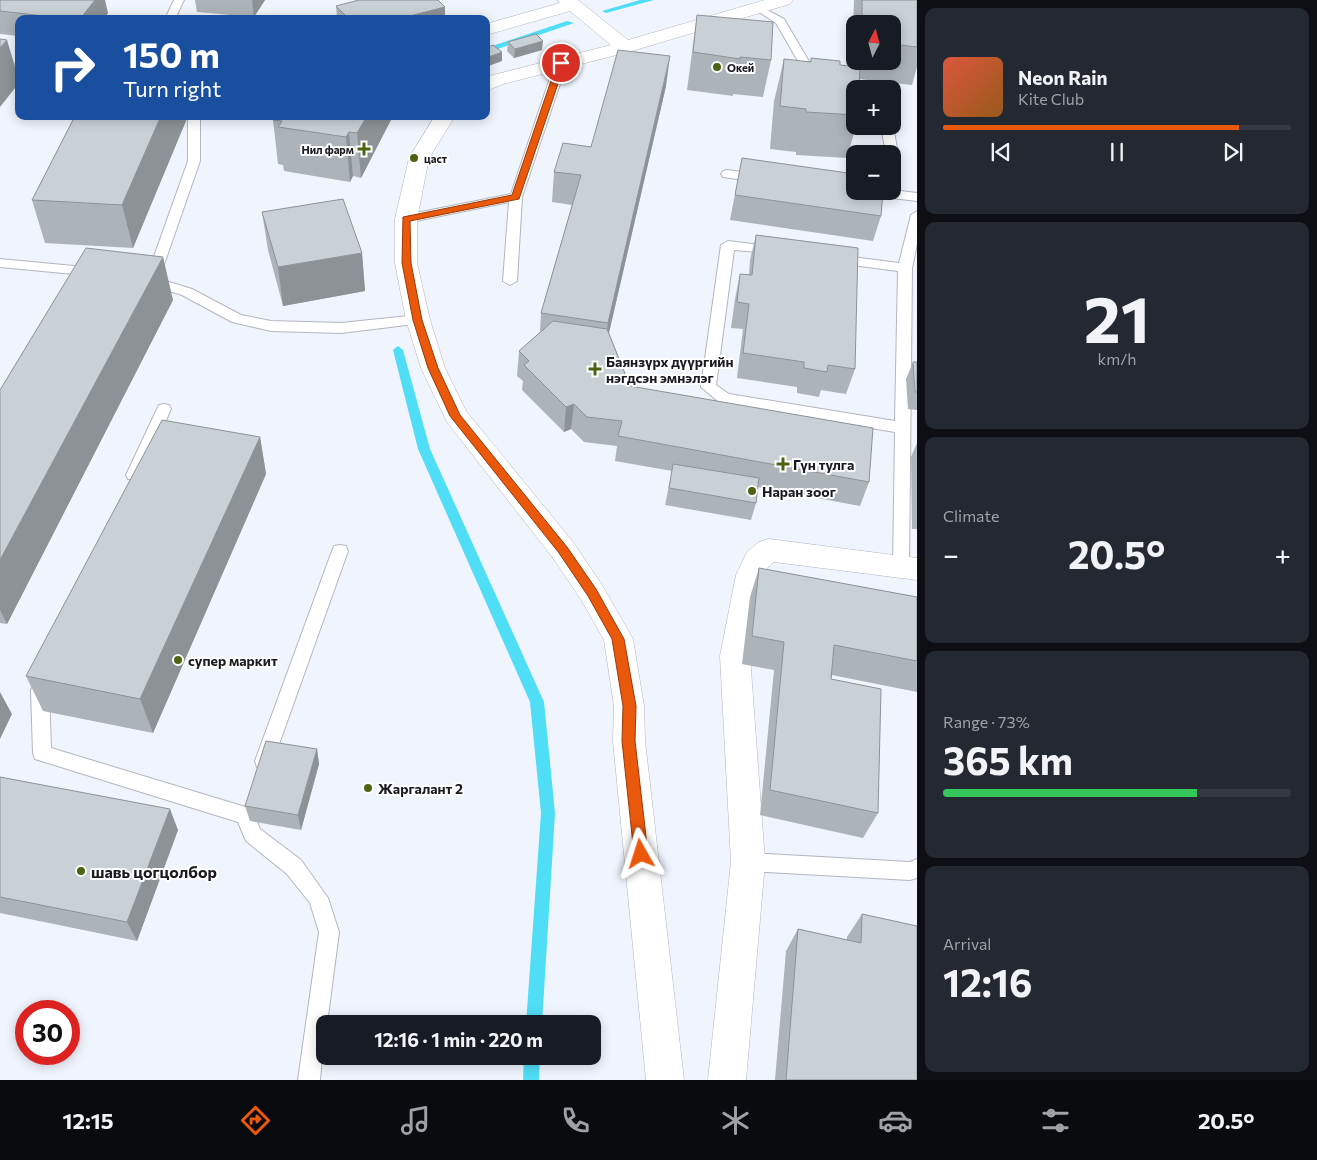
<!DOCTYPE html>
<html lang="en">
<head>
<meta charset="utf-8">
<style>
	:root { --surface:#171b24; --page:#242831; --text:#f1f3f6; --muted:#9ea1a6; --line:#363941; --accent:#ea580c }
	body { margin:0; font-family:Commissioner,sans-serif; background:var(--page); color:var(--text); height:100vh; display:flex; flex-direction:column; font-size:19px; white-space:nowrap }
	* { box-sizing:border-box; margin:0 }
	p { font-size:16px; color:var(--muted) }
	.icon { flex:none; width:28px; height:28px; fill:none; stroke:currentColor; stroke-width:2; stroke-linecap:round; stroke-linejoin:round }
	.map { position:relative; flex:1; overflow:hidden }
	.sheet { display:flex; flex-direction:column; gap:8px; padding:8px; background:#0d0f14; width:400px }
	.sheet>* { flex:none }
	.top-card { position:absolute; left:15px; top:15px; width:475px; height:105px; border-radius:10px; box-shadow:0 2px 12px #0003; background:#1a4fa0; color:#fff; overflow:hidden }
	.needle { width:32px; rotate:6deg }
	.fabs { position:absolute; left:846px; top:15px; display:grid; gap:10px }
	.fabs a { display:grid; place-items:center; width:55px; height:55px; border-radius:10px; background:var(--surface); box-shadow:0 2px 12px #0003; font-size:25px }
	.speed { position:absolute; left:15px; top:1000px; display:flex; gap:10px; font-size:25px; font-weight:700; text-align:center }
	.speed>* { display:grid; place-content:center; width:65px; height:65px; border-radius:50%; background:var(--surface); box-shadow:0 2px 12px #0003; line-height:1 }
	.speed .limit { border:8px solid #d22; background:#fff; color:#111 }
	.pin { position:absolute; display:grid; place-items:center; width:42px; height:42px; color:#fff; margin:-21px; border:2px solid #fff; border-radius:50%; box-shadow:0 1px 5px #0007 }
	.me { position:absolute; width:55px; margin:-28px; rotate:354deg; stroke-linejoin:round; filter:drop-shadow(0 0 4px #0008) }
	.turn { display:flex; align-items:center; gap:18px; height:105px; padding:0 25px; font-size:22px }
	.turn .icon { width:65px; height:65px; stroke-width:2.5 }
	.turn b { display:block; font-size:35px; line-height:42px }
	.big { font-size:38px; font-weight:700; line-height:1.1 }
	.sheet .card { flex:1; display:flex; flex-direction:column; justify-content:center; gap:8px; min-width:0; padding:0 18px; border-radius:10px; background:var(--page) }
	.sheet .dial { align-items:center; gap:0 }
	.dial b { font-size:65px; line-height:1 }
	.song { display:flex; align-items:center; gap:15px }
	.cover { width:60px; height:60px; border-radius:8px; background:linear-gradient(135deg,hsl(10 70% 55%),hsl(30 70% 35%)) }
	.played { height:5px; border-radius:2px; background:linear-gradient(90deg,var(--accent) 85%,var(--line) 85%) }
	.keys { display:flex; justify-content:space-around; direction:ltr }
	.heat { display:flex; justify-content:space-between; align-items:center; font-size:28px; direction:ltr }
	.charge { height:8px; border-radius:4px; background:linear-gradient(90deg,#34c759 73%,var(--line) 0) }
	.trip { position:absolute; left:316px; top:1015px; width:285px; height:50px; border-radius:10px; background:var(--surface); box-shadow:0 2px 12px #0003; font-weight:700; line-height:50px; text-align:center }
	.tabs { display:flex; height:80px; justify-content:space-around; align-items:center; background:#090b0e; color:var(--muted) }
	.tabs .icon { width:35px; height:35px }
	.tabs .selected { color:var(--accent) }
	.tabs b { font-size:22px; color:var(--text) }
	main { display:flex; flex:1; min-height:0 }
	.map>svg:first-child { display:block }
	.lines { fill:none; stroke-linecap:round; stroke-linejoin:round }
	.stream { fill:#50ddf6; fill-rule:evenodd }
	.lane-casing { stroke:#b3b6be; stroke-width:2 }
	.street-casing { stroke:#b3b6be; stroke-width:1 }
	.lane { fill:#fff; fill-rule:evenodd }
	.street { fill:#fff; fill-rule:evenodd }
	.wall { fill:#adb4b9; fill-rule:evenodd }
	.shaded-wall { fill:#8d9296 }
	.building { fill:#c9d1d7; stroke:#8d9296 }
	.route { fill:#ea580c; stroke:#983908 }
	.poi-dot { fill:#4c6412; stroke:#fff; stroke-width:2 }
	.labels { text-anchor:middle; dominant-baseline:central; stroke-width:4; stroke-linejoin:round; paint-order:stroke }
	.far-poi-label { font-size:11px; font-weight:bold; fill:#1a1b1e; stroke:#fff; text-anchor:start }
	.poi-label { font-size:14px; font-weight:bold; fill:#1a1b1e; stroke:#fff; text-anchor:start }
	.near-poi-label { font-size:16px; font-weight:bold; fill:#1a1b1e; stroke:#fff; text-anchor:start }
</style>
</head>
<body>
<main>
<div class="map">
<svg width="917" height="1080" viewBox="0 0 917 1080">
	<rect width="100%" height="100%" fill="#f0f4fd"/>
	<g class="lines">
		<path class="stream" d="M640,0h14l-48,13 -4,-2z
			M567,21l7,2 -88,30v-5z
			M398,346l5,4 27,99 114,253 11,111 -13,211h-16l15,-211 -11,-111 -112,-253 -25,-99z
			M524,1056h16l-1,24h-16z"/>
		<defs>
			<path id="lane" d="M174,0h10l-9,19h-10z
				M756,4l28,15 36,61 -2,2h-8l-34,-59 -25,-16z
				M561,60l6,3 -45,134 -5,84 -7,4 -7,-4 6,-79 -103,21 -6,-4 6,-4 105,-21 44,-131z
				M0,63l19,2v6l-19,-2z
				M188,116h12v45l-41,118 33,10 49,26 30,6 70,2 77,-8 7,5 -2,3 -82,10 -70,-2 -39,-9 -50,-27 -38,-12 -2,-3 5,-4 41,-115z
				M881,126h12l5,28 -2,3 -4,1v-4h-6z
				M727,170l31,4 6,4 -6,4 -35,-5 -2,-3 2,-3z
				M892,190l25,3v8l-50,-6 -6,-4z
				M917,211v33l-5,24 -3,299 -2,5 -6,2 -6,-2 -2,-5 2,-135 -170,-28 -5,-1 -19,-16 20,-142 7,-4 47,6 5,1 2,3 -2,3 -46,-4 -18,135 13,9 166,27 3,-150 -61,-8 -7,-4 7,-4 62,8 12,-48z
				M0,259l95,9 7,4 -7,4 -95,-9z
				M164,404l5,1 2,4 -29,66 -2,4h-12l-2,-4 31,-66 2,-4z
				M340,545l6,1 2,5 -75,210 -2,6 -7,2 -7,-2 -2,-6 77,-210 2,-5z
				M42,677l6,3 3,5 -2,5 2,58 201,61 8,20 41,31 27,38 11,34 -12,92h-2l-5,56h-22l21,-148 -9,-29 -23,-29 -41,-33 -8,-19 -203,-63 -2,-6 -2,-63 5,-10z
				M748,853l162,9 7,-3v19l-7,2 -162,-9 -7,-2 -3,-7 3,-7z"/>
			<path id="street" d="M558,0h20l50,40 137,-40h28l-3,4 -158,47 -129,33 -17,7v-14l3,-1 122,-31 -41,-34 -84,24v-11l74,-21z
				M435,116h20l-26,42 -12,61v44l13,57 15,48 21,43 107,131 29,43 26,45 5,9 11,67 1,35 39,339h-38l-33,-339 1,-35 -10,-66 -22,-39 -29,-43 -106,-136 -26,-54 -15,-48 -11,-57v-44l14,-61z
				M769,539l148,19v22l-143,-18 -6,5 -4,8 -14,81 15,206 -19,218h-38l23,-218 -11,-206 16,-81 11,-23 12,-10z"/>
		</defs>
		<use href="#lane" class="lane-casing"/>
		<use href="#street" class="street-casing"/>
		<use href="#lane" class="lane"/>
		<use href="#street" class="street"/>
	</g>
	<path class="wall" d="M0,0l108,13 -4,6h-85v17l-19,-2z
		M195,0h70l-11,17 -57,-5z
		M854,0h63v67l-5,18 -53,-6 -4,10 1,37 -9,32 -51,-3v-3l-26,-3 4,-48 10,-42 27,3v-4l29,7 12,1zM855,24h37v37h-37z
		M336,6l109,1v12h-109l1,-1z
		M697,15l74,45 -8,37 -30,-3v2l-46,-6z
		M508,42l34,8 -28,8 -7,-7z
		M666,86l-57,247 21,53 239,96 -9,24 -102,-19 -2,16 -5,17 -86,-15 7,-34 -57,-10 2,-15 -33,-4 -13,-13 -7,3 -42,-42 1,-9 -6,-5 2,-25 21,-19 1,-19 31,-108 -20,-3 2,-30 37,-25z
		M75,116h113l-55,132 -88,-5 -13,-43z
		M275,116h118l-32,62 -8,-2 -3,6 -66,-11 -1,-6 -5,-1 -5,-44z
		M742,158l139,58 -8,25 -143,-21z
		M262,212l100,41 3,38 -82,15 -15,-56z
		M756,235l99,134 -9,25 -25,-4 -2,7 -22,-4v-6l-60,-9 6,-49 -12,-1 4,-29 5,-25 9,1 1,-15z
		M173,300l-166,324 -7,-1v-233z
		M917,361v49l-9,-1 -2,-30 7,-17h4z
		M260,437l6,37 -113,259 -110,-22 -17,-35z
		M917,443v86h-5l-1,-72z
		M759,568l158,29v95l-85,-17 -1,4 47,134 -15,25 -103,-23 14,-145 -32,-6 8,-67z
		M317,749l2,15 -18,66 -51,-9 -5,-15z
		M0,777l178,53 -41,111 -137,-28z
		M862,914l55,166h-142l11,-129 12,-22 49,11v-3z"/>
	<path class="shaded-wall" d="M95,0h10l3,13 -4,6h-24z
		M253,0h12l-11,17 -2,-16z
		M445,7v12h-47z
		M7,40l12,40v3l-19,24v-59z
		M543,41l-1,9 -28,8 1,-9z
		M502,52v9l-16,6v-9z
		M670,56l-4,30 -62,268 4,-31z
		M161,116h27l-55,132 -11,-43z
		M367,116h26l-32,62 -4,-45z
		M349,132l4,44 -3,6 -4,-45z
		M362,253l3,38 -82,15 -5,-39z
		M163,257l10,43 -166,324 -7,-14v-50z
		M574,404l-3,25 -7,3 2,-25z
		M260,437l6,37 -113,259 -13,-34z
		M0,692l12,22 -12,25z
		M317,749l2,15 -18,66 -3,-15z
		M170,809l8,21 -41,111 -10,-19z"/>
	<path class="building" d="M0,0h95l-15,19h-9l-71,-8z
		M359,0h79l7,7 -47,12h-62l10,-3 -10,-10z
		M862,0h55v47l-25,-3v-20h-30z
		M697,15l76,7 -2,38 -31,-3v2l-47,-7z
		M536,34l7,7 -28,8 -7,-7z
		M0,39l7,1 -7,8z
		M493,45l9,7 -16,6v-10z
		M618,50l52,6 -62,267 -67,-10 40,-138 -27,-3 9,-29 28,4z
		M811,58l29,3v4l20,2 -1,22h-4v26l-49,-3v-3l-26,-3 4,-47 27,3z
		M75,116h86l-39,89 -90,-5z
		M275,116h92l-10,17 -8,-1 -3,5 -68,-10 4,-6 -9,-1z
		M742,158l113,16v17h28l-2,25 -146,-21z
		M343,199l19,54 -84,14 -16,-55z
		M756,235l102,13 -3,121 -27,-4 -1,7 -23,-4v-6l-61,-9 6,-49 -12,-2 3,-28 12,1z
		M86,248l77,9 -163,303v-170z
		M553,321l54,8 23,57 243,42 -4,54 -251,-46 4,-15 -35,-4 -13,-13 -8,3 -42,-42 5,-4 -10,-10z
		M913,362h4v30h-2z
		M162,420l98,17 -120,262 -114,-23z
		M673,464l86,14 -3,25 -87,-15z
		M759,568l158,29v64l-83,-16 -3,34 50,10 -3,124 -108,-23 14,-148 -32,-6z
		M266,741l51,8 -19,66 -53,-9z
		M0,777l170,32 -43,113 -127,-25z
		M862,914l55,12v154h-131l12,-151 63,14z"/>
	<path class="route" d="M561,61l4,2 -46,136 -109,22 1,42 11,57 16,48 22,47 107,132 29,42 28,50 12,67 -1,35 13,113 -2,5 -5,2 -5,-2 -2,-5 -12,-113 1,-35 -11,-67 -24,-43 -29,-43 -109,-137 -22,-48 -15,-48 -11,-57 1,-46 109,-22 45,-132z"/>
	<g class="poi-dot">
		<circle cx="717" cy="67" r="5"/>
		<path d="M361.5 141.5h5v5h5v5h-5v5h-5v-5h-5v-5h5z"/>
		<circle cx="414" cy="158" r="5"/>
		<path d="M592.5 361.5h5v5h5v5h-5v5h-5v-5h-5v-5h5z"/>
		<path d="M780.5 456.5h5v5h5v5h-5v5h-5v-5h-5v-5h5z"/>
		<circle cx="752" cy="491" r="5"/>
		<circle cx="178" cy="660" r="5"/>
		<circle cx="368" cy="788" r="5"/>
		<circle cx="81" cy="871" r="5"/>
	</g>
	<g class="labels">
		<g class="far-poi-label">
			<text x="727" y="67">Окей</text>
			<text x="354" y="149" text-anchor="end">Нил фарм</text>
			<text x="424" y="158">цаст</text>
		</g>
		<g class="poi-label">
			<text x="606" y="361">Баянзүрх дүүргийн<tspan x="606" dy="16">нэгдсэн эмнэлэг</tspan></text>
			<text x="793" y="464">Гүн тулга</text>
			<text x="762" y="491">Наран зоог</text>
			<text x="188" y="660">супер маркит</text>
			<text x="378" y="788">Жаргалант 2</text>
		</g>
		<g class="near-poi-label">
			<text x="91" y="871">шавь цогцолбор</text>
		</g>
	</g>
</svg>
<div class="fabs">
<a><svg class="needle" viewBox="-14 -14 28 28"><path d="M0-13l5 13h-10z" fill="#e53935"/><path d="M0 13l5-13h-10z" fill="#9ea1a6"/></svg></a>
<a>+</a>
<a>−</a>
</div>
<div class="speed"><div class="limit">30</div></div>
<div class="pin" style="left:561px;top:63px;background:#d93025"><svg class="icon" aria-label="arrive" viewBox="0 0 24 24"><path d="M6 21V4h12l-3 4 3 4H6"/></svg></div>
<svg class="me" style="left:641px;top:854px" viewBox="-20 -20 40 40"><path d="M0-17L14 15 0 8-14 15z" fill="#ea580c" stroke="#fff" stroke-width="4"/></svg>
<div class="trip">12:16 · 1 min · 220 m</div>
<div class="top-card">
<div class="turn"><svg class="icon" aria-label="right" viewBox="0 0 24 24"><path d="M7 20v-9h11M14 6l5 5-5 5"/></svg><div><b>150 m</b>Turn right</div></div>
</div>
</div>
<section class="sheet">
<div class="card">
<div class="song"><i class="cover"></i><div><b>Neon Rain</b><p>Kite Club</p></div></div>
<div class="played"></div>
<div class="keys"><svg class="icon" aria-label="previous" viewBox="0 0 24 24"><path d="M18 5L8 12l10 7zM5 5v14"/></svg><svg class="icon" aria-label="pause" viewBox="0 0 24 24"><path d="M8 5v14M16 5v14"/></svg><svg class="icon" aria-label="next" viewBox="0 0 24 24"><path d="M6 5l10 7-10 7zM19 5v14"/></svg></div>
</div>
<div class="card dial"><b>21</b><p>km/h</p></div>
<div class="card"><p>Climate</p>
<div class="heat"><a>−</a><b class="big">20.5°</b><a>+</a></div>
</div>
<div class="card"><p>Range · 73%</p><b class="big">365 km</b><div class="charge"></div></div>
<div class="card"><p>Arrival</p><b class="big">12:16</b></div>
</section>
</main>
<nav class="tabs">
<b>12:15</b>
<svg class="icon selected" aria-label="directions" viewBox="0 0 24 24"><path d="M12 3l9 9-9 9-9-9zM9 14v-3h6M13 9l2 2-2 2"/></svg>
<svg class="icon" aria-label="music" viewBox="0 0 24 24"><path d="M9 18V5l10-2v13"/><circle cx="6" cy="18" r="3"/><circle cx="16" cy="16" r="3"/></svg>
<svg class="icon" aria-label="phone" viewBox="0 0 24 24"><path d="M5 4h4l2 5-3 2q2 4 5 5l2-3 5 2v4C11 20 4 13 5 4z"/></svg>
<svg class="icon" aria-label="climate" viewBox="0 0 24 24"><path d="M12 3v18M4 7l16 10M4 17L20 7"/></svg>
<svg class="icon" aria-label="car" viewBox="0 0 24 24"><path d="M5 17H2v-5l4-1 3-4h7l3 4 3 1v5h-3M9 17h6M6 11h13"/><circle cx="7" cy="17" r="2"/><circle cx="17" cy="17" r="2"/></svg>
<svg class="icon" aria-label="filters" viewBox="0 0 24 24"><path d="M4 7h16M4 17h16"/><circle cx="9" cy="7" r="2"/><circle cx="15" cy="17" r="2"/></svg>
<b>20.5°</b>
</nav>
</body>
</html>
